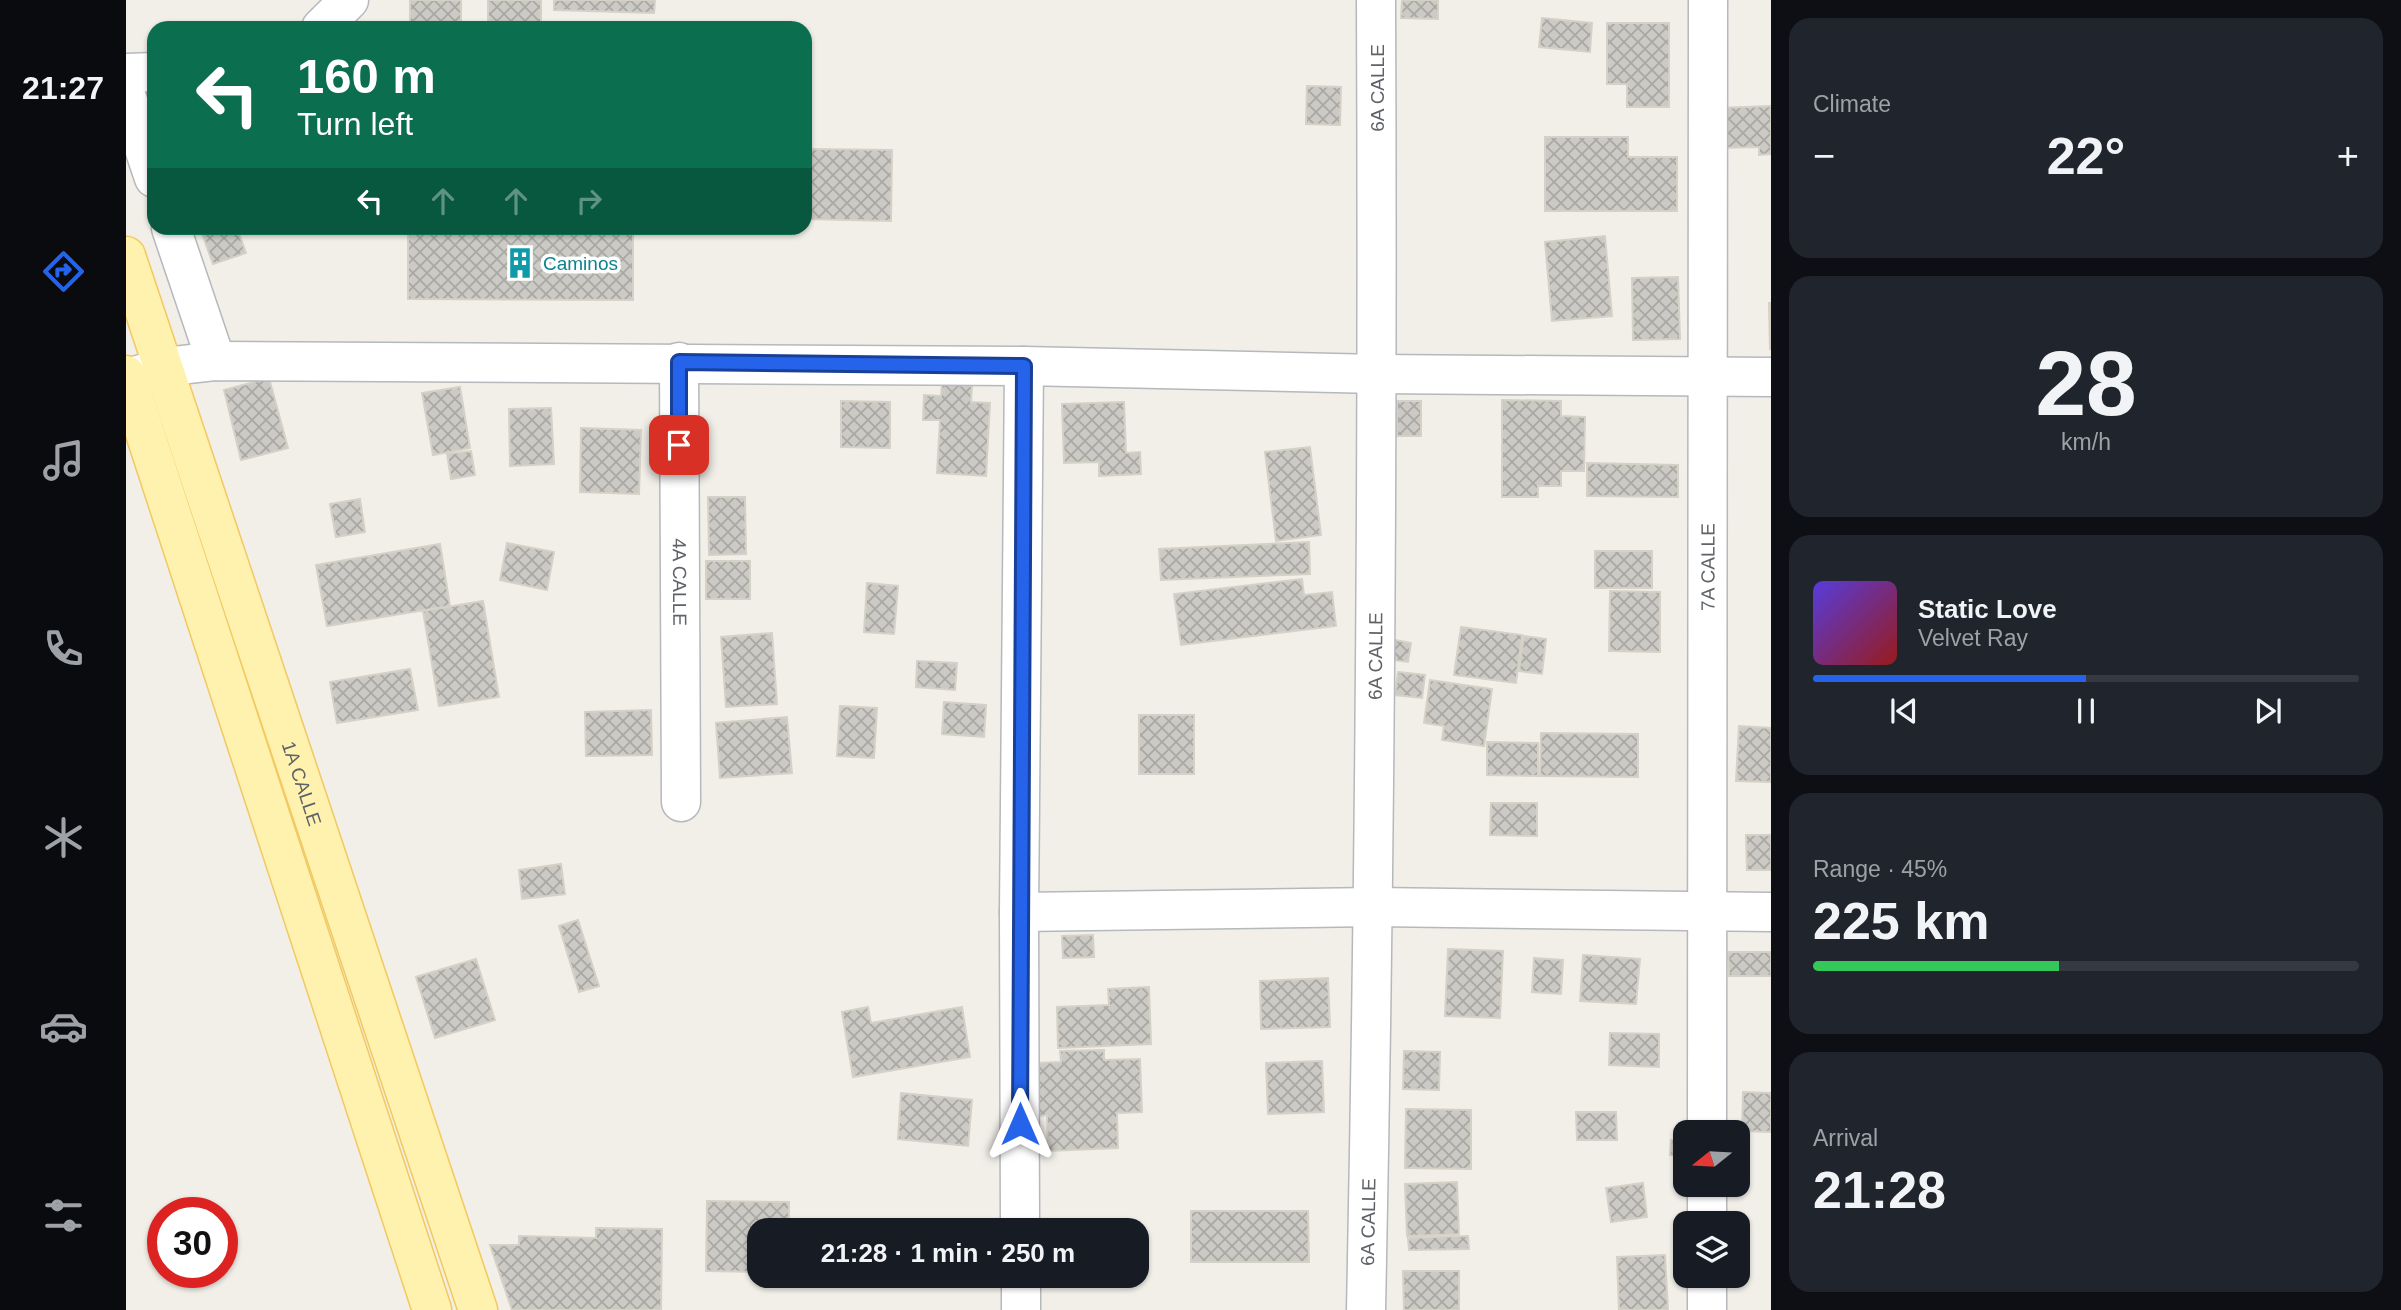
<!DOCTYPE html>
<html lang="en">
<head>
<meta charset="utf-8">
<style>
	:root { --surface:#171b24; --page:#20242c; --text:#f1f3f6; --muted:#9ea1a6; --line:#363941; --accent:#2563eb }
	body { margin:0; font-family:Arial,sans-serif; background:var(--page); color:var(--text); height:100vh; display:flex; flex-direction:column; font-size:26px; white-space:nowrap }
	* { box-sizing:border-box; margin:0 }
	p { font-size:23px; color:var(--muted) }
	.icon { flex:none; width:38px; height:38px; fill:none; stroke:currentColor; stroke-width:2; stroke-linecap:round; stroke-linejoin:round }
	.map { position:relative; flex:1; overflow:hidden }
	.panel { display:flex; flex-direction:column; gap:18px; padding:18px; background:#0d0f14; width:630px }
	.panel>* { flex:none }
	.top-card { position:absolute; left:21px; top:21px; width:665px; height:214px; border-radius:21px; box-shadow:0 2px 5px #0004; background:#0b6e4f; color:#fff; overflow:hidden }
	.needle { width:46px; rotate:252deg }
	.buttons { position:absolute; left:1547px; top:1120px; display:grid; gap:14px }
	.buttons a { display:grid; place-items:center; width:77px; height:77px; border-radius:14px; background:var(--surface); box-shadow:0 2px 5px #0004; font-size:35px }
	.speed { position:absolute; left:21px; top:1197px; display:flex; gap:14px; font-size:35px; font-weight:700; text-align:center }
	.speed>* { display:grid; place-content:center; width:91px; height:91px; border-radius:50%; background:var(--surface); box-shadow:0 2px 5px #0004; line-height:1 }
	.speed .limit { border:10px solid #d22; background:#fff; color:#111 }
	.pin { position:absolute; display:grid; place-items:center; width:60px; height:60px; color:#fff; margin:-30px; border-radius:14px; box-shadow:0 4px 10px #0006 }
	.me { position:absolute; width:77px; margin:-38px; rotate:0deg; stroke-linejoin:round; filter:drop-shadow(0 0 5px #0008) }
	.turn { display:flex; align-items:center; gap:24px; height:147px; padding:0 35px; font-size:32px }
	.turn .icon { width:91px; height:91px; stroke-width:2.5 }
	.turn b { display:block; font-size:49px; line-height:60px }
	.lanes { display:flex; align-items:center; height:66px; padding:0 35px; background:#0003; justify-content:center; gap:35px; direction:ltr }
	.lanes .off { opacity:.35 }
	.big { font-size:52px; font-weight:600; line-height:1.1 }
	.panel .widget { flex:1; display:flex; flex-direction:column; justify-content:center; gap:10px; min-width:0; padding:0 24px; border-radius:21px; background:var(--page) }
	.panel .dial { align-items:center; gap:0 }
	.dial b { font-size:91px; line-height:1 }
	.song { display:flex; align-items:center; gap:21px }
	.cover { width:84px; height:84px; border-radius:10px; background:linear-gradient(135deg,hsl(250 70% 55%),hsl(0 70% 35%)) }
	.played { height:7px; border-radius:4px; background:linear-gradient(90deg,var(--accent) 50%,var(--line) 50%) }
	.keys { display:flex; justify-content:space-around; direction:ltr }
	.heat { display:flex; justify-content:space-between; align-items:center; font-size:38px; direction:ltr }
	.charge { height:10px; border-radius:5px; background:linear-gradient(90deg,#34c759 45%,var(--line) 0) }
	.trip { position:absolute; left:621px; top:1218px; width:402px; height:70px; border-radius:21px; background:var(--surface); box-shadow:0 2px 5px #0004; font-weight:600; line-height:70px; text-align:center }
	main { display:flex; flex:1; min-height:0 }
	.tabs { display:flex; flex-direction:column; width:126px; justify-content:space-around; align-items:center; background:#090b0e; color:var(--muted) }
	.tabs .icon { width:49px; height:49px }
	.tabs .on { color:var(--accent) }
	.tabs b { font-size:32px; color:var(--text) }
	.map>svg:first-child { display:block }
	.building { fill:url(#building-cross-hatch); stroke:#d6d1c6; stroke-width:2 }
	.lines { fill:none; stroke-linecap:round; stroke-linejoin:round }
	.minor-casing { stroke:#b5b8bc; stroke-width:41 }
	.major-casing { stroke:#f2c960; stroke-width:41 }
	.minor { stroke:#fff; stroke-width:38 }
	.major { stroke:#fff2af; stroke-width:38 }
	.route-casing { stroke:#184099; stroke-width:18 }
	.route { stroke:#2563eb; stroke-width:12 }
	.labels { text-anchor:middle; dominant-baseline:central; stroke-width:7; stroke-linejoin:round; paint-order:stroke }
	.street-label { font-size:19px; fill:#5f6368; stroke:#fff }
	.culture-label { font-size:19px; fill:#0d838f; stroke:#fff; text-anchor:start }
</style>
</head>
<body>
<main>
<nav class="tabs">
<b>21:27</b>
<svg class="icon on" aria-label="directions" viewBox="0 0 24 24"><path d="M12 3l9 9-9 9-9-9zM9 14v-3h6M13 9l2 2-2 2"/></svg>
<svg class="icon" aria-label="music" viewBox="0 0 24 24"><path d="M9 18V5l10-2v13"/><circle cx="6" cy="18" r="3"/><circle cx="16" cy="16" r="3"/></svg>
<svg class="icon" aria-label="phone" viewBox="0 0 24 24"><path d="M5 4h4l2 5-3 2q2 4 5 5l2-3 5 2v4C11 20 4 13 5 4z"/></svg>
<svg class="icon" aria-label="climate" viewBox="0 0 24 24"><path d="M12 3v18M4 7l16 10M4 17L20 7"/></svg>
<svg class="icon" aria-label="car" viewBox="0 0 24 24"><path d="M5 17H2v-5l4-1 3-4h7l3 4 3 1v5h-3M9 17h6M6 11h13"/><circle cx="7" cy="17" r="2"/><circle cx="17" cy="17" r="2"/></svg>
<svg class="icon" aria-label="filters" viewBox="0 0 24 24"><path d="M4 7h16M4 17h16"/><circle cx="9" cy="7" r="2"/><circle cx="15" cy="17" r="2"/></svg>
</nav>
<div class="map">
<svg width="1645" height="1310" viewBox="0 0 1645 1310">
	<defs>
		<pattern id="building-cross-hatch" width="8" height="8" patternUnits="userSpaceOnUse" patternTransform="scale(1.75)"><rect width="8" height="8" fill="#cccac5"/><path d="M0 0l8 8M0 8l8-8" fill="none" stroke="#a9a8a4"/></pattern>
	</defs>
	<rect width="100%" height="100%" fill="#f1efe8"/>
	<path class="building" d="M284,0h51v28h-51z
		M362,0h53v28h-53z
		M428,0h101l-1,13 -100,-3z
		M1276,0h36v19l-37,-1z
		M1416,18l50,5 -2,29 -51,-5z
		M1481,23h62v84h-42v-23h-20z
		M1181,86l34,1 -1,38 -34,-1z
		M1645,106v48l-12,1v-8l-40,1 -1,-40z
		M1419,137h83v20h49v54h-132z
		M683,149l83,1 -1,71 -84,-2z
		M74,228h37l9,25 -33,11z
		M282,228h225v72l-225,-1z
		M1479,236l7,80 -60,5 -7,-79z
		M1552,277l2,62 -47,1 -1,-62z
		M1643,303h2v46h-1z
		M143,378l19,70 -47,12 -17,-70z
		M816,384l30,2 -1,16 19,1 -4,73 -49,-3 3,-53h-17l1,-25 17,1z
		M334,387l10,61 -37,7 -11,-62z
		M1376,400l59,1v15l24,1 -1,54h-23v15h-23v11h-36z
		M715,401l49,1v46l-49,-1z
		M1271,401h24v35h-24z
		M998,402l2,51 14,-1 1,22 -42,2v-14l-35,1 -2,-59z
		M425,408l3,56 -44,2 -1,-57z
		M455,428l60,2 -2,64 -59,-2z
		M1184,447l11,88 -45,6 -11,-89z
		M345,451l4,24 -24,4 -4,-25z
		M1461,463l91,2v32l-91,-1z
		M582,497h37l1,57 -37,1z
		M234,499l5,33 -29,5 -6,-33z
		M1183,542l1,32 -149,6 -2,-31z
		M381,543l47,9 -7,38 -47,-10z
		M314,544l10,62 -123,20 -11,-61z
		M1469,551h57v37h-57z
		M580,561h44v38h-44z
		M1176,579l2,16 28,-3 4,34 -155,19 -7,-51z
		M741,583l31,3 -4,48 -30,-2z
		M1484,591l50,1v60l-51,-1z
		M357,601l16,96 -60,9 -16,-95z
		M1335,627l61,8 -6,48 -62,-8z
		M646,633l5,71 -51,3 -5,-70z
		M1398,636l22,3 -4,35 -23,-3z
		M1269,640l16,3 -3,19 -16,-2z
		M791,661l40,2 -2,27 -39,-3z
		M284,669l8,41 -81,13 -7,-41z
		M1272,672l27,3 -3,23 -27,-3z
		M1304,680l62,9 -8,57 -42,-6 2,-14 -20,-3z
		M818,702l42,3 -2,32 -42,-3z
		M714,706l37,2 -3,50 -37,-2z
		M525,710l1,45 -66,1 -1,-44z
		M1013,715h55v59h-55z
		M661,717l5,56 -72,5 -4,-55z
		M1613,726l32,2v54l-35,-1z
		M1415,733l97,1v43l-98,-1z
		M1361,742l51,1v33l-51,-1z
		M1365,803h46v33l-47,-1z
		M1620,835h25v35h-24z
		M435,864l4,30 -43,5 -3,-29z
		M452,920l21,66 -20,6 -20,-66z
		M967,935l1,22 -31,1 -1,-22z
		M1322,949l55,2 -3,67 -55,-2z
		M1602,952h43v24h-42z
		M1457,955l57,4 -4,45 -56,-3z
		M1408,958l29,2 -2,34 -29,-2z
		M350,959l19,61 -60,18 -19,-61z
		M1202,978l2,49 -69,2 -1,-48z
		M1023,987l2,57 -93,4 -1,-41 52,-2 -1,-16z
		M742,1007l3,16 91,-16 8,50 -117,20 -11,-65z
		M1484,1033l49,1v33l-50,-2z
		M978,1050v10l36,-1 2,53 -25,1 1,35 -70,3 -1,-36 -8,1 -2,-53 24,-1 -1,-11z
		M1278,1051l36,1 -1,38 -36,-1z
		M1196,1061l2,51 -56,2 -2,-51z
		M1617,1092l28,1v39l-29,-1z
		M775,1093l71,7 -4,46 -70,-7z
		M1280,1109l65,1v59l-66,-1z
		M1450,1112h40l1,28h-40z
		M1545,1140l14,1v15l-15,-1z
		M1331,1182l2,52 -52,2 -2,-52z
		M1517,1183l4,34 -36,5 -5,-34z
		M581,1201l82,1v28h-29v42l-54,-1z
		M1065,1211h117l1,51h-118z
		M470,1228l66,1 -1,81h-149l-22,-65h29v-9l77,2z
		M1342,1236l1,13 -60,1 -1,-12z
		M1539,1255l3,55h-49l-2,-53z
		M1277,1271h56v39h-55z"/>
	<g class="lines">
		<defs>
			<g id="minor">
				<path d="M195,28l28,-28"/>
				<path d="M0,73l28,-1"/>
				<path d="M0,95l28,83"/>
				<path d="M45,228l45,133"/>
				<path id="s1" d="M553,362l2,440"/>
				<path d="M6,377l32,-10 52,-6 808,5 354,8 393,3"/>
				<path d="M893,912l355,-5 397,5"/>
				<path id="s2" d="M1581,1132l1,-1132"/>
				<path d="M1581,1185v38"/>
				<path d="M894,1230l-1,-318 5,-546"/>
				<path d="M895,1276v34"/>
				<path d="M1581,1276v34"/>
				<path id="s3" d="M1240,1310c9,-437 12,-873 10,-1310"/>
			</g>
			<g id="major">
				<path id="s4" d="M0,256l352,1054"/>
				<path d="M0,375l306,935"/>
			</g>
		</defs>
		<use href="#minor" class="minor-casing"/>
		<use href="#major" class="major-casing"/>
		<use href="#minor" class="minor"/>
		<use href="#major" class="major"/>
	</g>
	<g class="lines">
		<defs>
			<path id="route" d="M553,445v-83l345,4 -4,758"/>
		</defs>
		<use href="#route" class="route-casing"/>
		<use href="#route" class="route"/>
	</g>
	<defs>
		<symbol id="building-bare" viewBox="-9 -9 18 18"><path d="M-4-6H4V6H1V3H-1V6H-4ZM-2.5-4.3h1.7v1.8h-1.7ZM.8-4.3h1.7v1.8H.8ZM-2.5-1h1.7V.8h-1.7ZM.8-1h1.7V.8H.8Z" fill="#0f9aa8" stroke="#fff" stroke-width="2.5" paint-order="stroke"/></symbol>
	</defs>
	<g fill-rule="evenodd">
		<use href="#building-bare" x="372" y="241" width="44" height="44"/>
	</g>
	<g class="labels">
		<g class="street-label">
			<text transform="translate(1251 88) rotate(-90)">6A CALLE</text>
			<text stroke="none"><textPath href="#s2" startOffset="565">7A CALLE</textPath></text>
			<text stroke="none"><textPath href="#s1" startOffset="220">4A CALLE</textPath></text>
			<text stroke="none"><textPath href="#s3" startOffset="654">6A CALLE</textPath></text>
			<text stroke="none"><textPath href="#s4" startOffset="556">1A CALLE</textPath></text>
			<text stroke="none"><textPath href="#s3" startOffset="88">6A CALLE</textPath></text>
		</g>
		<g class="culture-label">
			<text x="417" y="263">Caminos</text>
		</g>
	</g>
</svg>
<div class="buttons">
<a><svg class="needle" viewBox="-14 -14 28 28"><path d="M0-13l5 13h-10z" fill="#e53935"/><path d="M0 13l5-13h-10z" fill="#9ea1a6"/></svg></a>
<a><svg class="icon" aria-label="layers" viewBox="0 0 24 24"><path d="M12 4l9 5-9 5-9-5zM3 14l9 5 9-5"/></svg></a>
</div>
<div class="speed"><div class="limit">30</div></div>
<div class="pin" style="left:553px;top:445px;background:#d93025"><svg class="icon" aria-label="arrive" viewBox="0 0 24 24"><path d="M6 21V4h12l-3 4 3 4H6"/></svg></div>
<svg class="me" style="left:894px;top:1124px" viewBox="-20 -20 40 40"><path d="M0-17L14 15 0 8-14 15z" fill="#2563eb" stroke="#fff" stroke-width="4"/></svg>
<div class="trip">21:28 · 1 min · 250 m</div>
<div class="top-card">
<div class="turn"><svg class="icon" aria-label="left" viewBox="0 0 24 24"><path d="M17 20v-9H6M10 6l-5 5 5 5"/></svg><div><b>160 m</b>Turn left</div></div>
<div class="lanes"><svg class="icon" aria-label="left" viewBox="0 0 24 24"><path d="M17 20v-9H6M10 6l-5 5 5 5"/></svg><svg class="icon off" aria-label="ahead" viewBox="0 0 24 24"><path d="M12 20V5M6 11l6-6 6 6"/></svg><svg class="icon off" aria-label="ahead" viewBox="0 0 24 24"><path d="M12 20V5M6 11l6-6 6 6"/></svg><svg class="icon off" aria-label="right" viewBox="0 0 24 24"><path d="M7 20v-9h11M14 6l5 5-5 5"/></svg></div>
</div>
</div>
<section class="panel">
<div class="widget"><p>Climate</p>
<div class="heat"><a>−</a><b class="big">22°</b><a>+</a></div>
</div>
<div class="widget dial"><b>28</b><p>km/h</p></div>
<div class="widget">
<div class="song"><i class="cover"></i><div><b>Static Love</b><p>Velvet Ray</p></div></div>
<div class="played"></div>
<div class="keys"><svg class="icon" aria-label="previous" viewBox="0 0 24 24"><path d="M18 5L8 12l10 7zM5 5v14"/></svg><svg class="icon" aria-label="pause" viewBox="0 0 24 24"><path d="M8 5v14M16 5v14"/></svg><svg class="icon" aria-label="next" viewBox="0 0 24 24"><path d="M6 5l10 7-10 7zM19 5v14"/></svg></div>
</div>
<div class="widget"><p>Range · 45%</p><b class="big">225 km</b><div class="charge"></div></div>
<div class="widget"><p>Arrival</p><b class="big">21:28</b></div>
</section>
</main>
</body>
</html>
